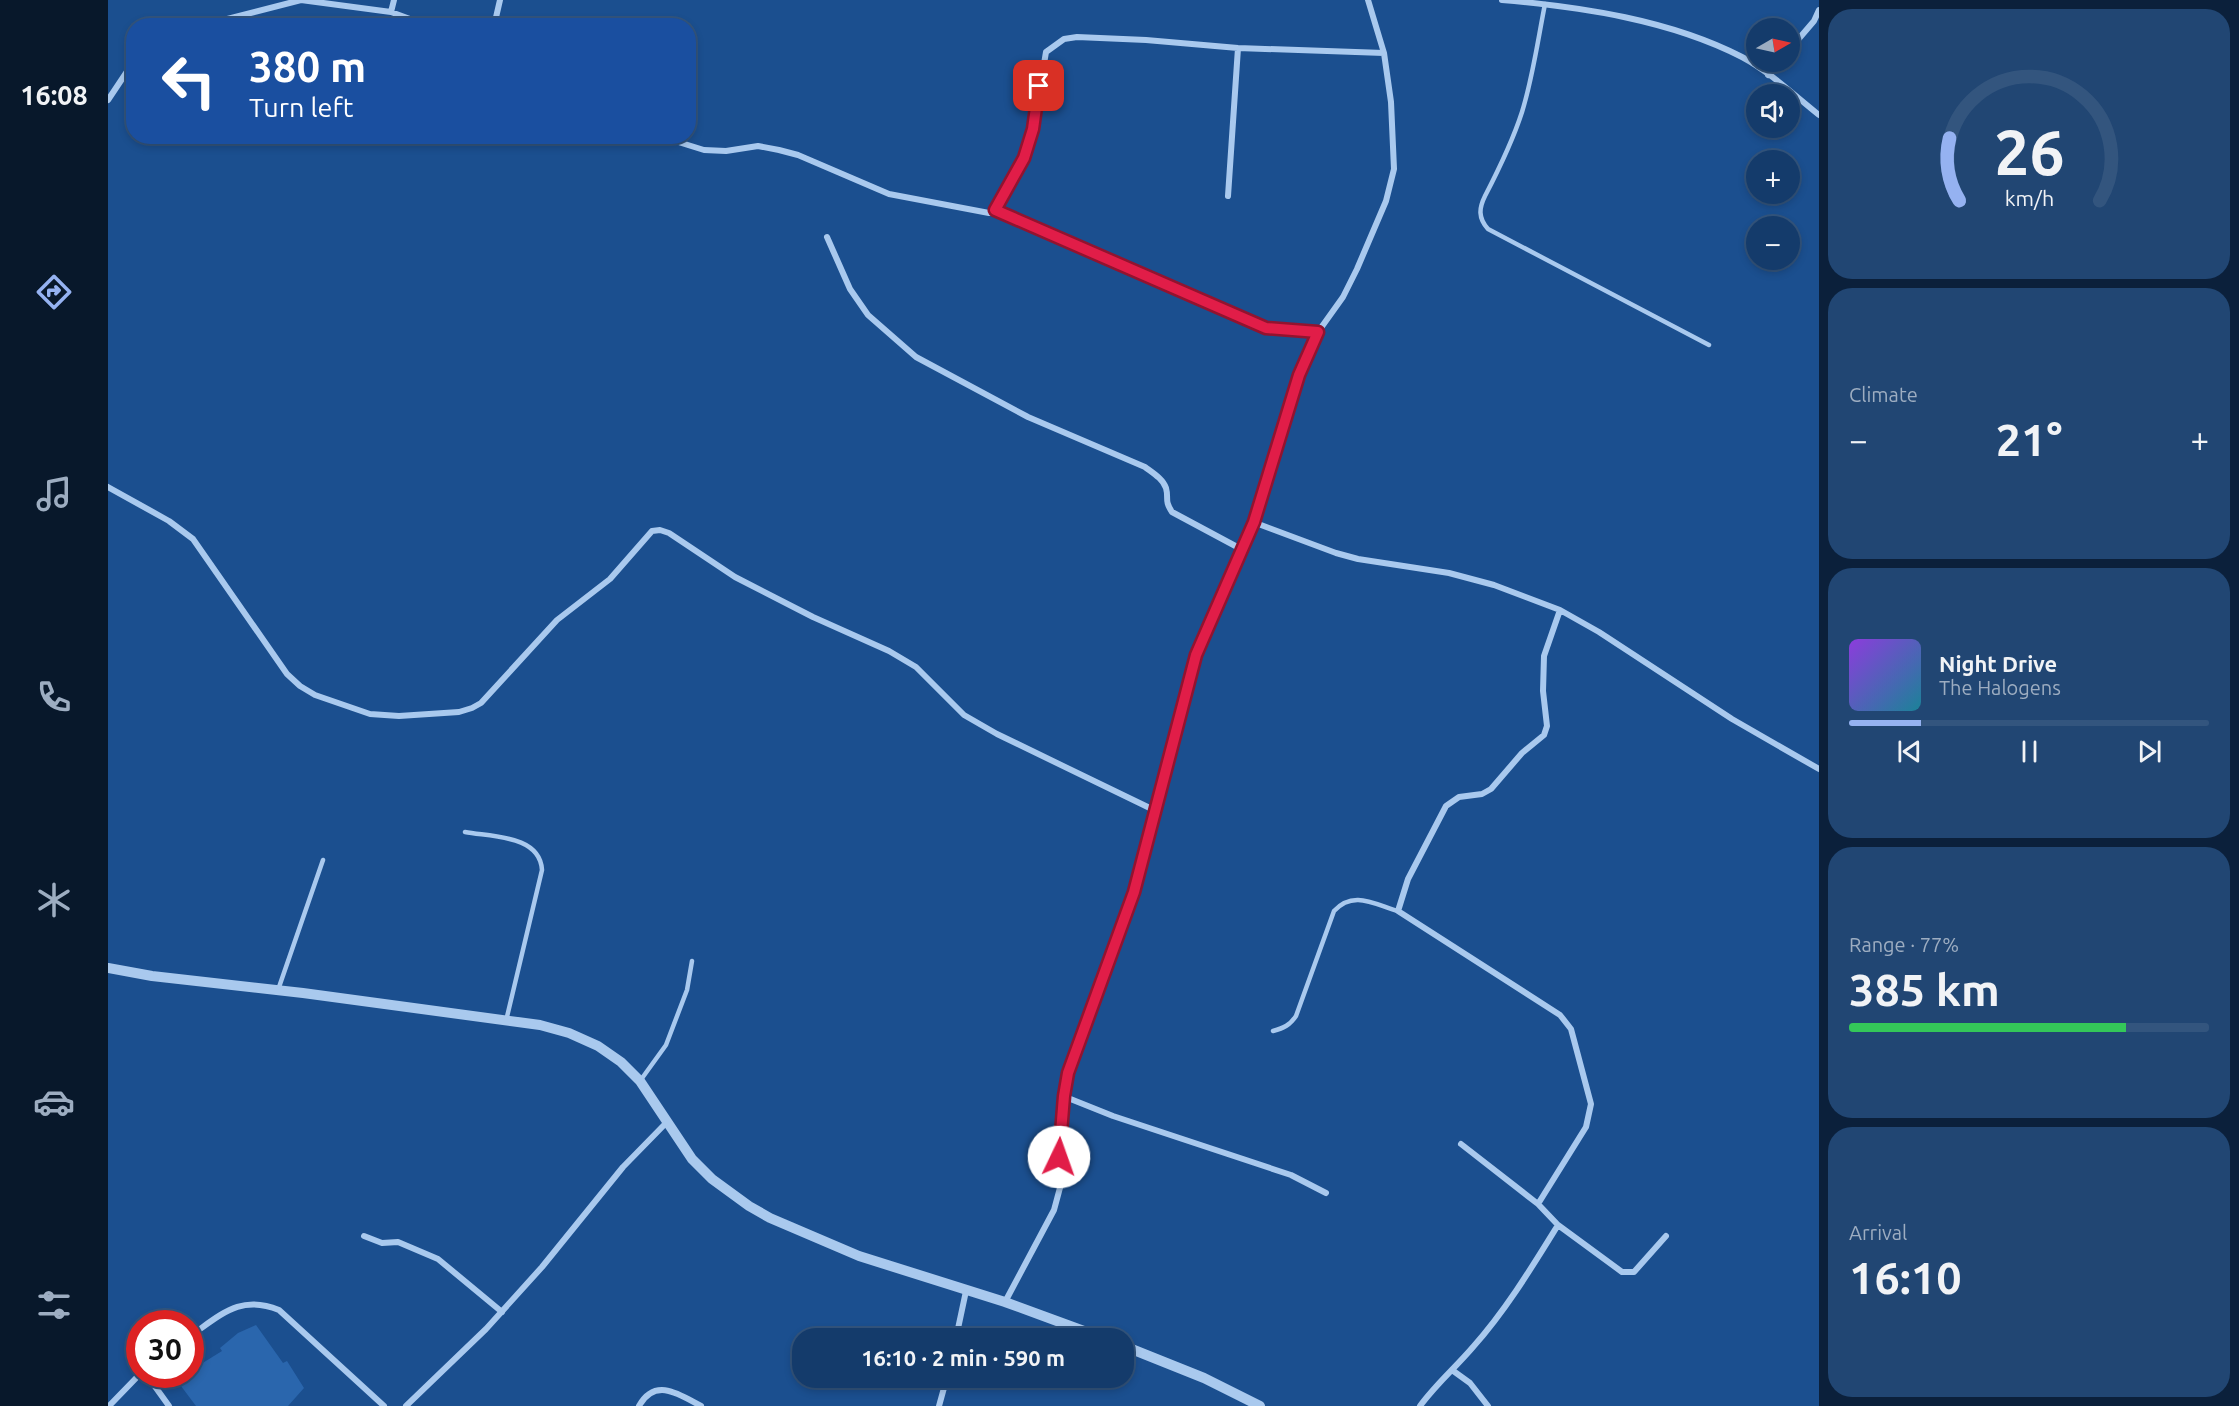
<!DOCTYPE html>
<html lang="en">
<head>
<meta charset="utf-8">
<style>
	:root { --surface:#143b6b; --page:#214673; --text:#f1f3f6; --muted:#9dadc1; --line:#33557e; --accent:#95b2f1 }
	body { margin:0; font-family:Ubuntu,sans-serif; background:var(--page); color:var(--text); height:100vh; display:flex; flex-direction:column; font-size:22px; white-space:nowrap }
	* { box-sizing:border-box; margin:0 }
	p { font-size:20px; color:var(--muted) }
	.icon { flex:none; width:33px; height:33px; fill:none; stroke:currentColor; stroke-width:2; stroke-linecap:round; stroke-linejoin:round }
	.map { position:relative; flex:1; overflow:hidden }
	.side { display:flex; flex-direction:column; gap:9px; padding:9px; background:#0b203b; width:420px }
	.side>* { flex:none }
	.banner { position:absolute; left:18px; top:18px; width:570px; height:126px; border-radius:24px; box-shadow:0 3px 9px #0003,0 0 0 2px var(--line); background:#1a4fa0; color:#fff; overflow:hidden }
	.needle { width:39px; rotate:81deg }
	.fabs { position:absolute; left:1638px; top:18px; display:grid; gap:12px }
	.fabs a { display:grid; place-items:center; width:54px; height:54px; border-radius:50%; background:var(--surface); box-shadow:0 3px 9px #0003,0 0 0 2px var(--line); font-size:30px }
	.speed { position:absolute; left:18px; top:1310px; display:flex; gap:12px; font-size:30px; font-weight:700; text-align:center }
	.speed>* { display:grid; place-content:center; width:78px; height:78px; border-radius:50%; background:var(--surface); box-shadow:0 3px 9px #0003,0 0 0 2px var(--line); line-height:1 }
	.speed .limit { border:9px solid #d22; background:#fff; color:#111 }
	.pin { position:absolute; display:grid; place-items:center; width:51px; height:51px; color:#fff; margin:-26px; border-radius:12px; box-shadow:0 3px 9px #0006 }
	.me { position:absolute; width:66px; margin:-33px; rotate:3deg; stroke-linejoin:round; filter:drop-shadow(0 0 4px #0008) }
	.turn { display:flex; align-items:center; gap:21px; height:126px; padding:0 24px; font-size:27px }
	.turn .icon { width:78px; height:78px; stroke-width:2.5 }
	.turn b { display:block; font-size:42px; line-height:51px }
	.big { font-size:45px; font-weight:700; line-height:1.1 }
	.side .widget { flex:1; display:flex; flex-direction:column; justify-content:center; gap:9px; min-width:0; padding:0 21px; border-radius:24px; background:var(--page) }
	.side .dial { align-items:center; gap:0 }
	.dial svg { height:156px; overflow:visible; fill:none; stroke:var(--line); stroke-width:7; stroke-linecap:round; text-anchor:middle }
	.dial text { fill:var(--text); stroke:none }
	.song { display:flex; align-items:center; gap:18px }
	.cover { width:72px; height:72px; border-radius:9px; background:linear-gradient(135deg,hsl(270 70% 55%),hsl(190 70% 35%)) }
	.played { height:6px; border-radius:3px; background:linear-gradient(90deg,var(--accent) 20%,var(--line) 20%) }
	.keys { display:flex; justify-content:space-around; direction:ltr }
	.heat { display:flex; justify-content:space-between; align-items:center; font-size:33px; direction:ltr }
	.charge { height:9px; border-radius:4px; background:linear-gradient(90deg,#34c759 77%,var(--line) 0) }
	.trip { position:absolute; left:684px; top:1328px; width:342px; height:60px; border-radius:24px; background:var(--surface); box-shadow:0 3px 9px #0003,0 0 0 2px var(--line); font-weight:700; line-height:60px; text-align:center }
	main { display:flex; flex:1; min-height:0 }
	.menu { display:flex; flex-direction:column; width:108px; justify-content:space-around; align-items:center; background:#08182b; color:var(--muted) }
	.menu .icon { width:42px; height:42px }
	.menu .active { color:var(--accent) }
	.menu b { font-size:27px; color:var(--text) }
	.map>svg:first-child { display:block }
	.building { fill:#2a66ad }
	.lines { fill:none; stroke-linecap:round; stroke-linejoin:round }
	.service { stroke:#a9c9ee; stroke-width:4.5 }
	.minor { stroke:#a9c9ee; stroke-width:6 }
	.tertiary { stroke:#a9c9ee; stroke-width:10 }
	.route-casing { stroke:#92132f; stroke-width:15 }
	.route { stroke:#e11d48; stroke-width:10 }
</style>
</head>
<body>
<main>
<nav class="menu">
<b>16:08</b>
<svg class="icon active" aria-label="directions" viewBox="0 0 24 24"><path d="M12 3l9 9-9 9-9-9zM9 14v-3h6M13 9l2 2-2 2"/></svg>
<svg class="icon" aria-label="music" viewBox="0 0 24 24"><path d="M9 18V5l10-2v13"/><circle cx="6" cy="18" r="3"/><circle cx="16" cy="16" r="3"/></svg>
<svg class="icon" aria-label="phone" viewBox="0 0 24 24"><path d="M5 4h4l2 5-3 2q2 4 5 5l2-3 5 2v4C11 20 4 13 5 4z"/></svg>
<svg class="icon" aria-label="climate" viewBox="0 0 24 24"><path d="M12 3v18M4 7l16 10M4 17L20 7"/></svg>
<svg class="icon" aria-label="car" viewBox="0 0 24 24"><path d="M5 17H2v-5l4-1 3-4h7l3 4 3 1v5h-3M9 17h6M6 11h13"/><circle cx="7" cy="17" r="2"/><circle cx="17" cy="17" r="2"/></svg>
<svg class="icon" aria-label="filters" viewBox="0 0 24 24"><path d="M4 7h16M4 17h16"/><circle cx="9" cy="7" r="2"/><circle cx="15" cy="17" r="2"/></svg>
</nav>
<div class="map">
<svg width="1711" height="1406" viewBox="0 0 1711 1406">
	<rect width="100%" height="100%" fill="#1b4f8f"/>
	<path class="building" d="M148,1325l27,38 4,-2 17,27 -16,18h-92l-18,-24 12,-8 3,-5 29,-18 -2,-3 18,-15z"/>
	<g class="lines">
		<path class="service" d="M1437,4c-7,35 -12,73 -23,108 -9,28 -23,57 -37,84 -6,12 -7,22 3,33l221,116
			M357,832c27,5 75,3 77,38l-36,151
			M170,990l45,-130
			M1165,1031c11,-3 17,-6 23,-15l38,-105c19,-21 40,-7 64,0
			M532,1081l26,-36 21,-55 5,-29"/>
		<path class="minor" d="M1394,0c80,7 168,20 240,57 28,15 53,39 77,58
			M283,12l38,14
			M92,26l101,-26 90,12 3,-12
			M386,26l6,-26
			M1682,49l24,-28 5,-11
			M1660,75l11,-13
			M0,100l26,-39
			M551,136l45,14 22,1 32,-5 21,4 19,5 91,39 100,19 6,-3 30,-53 8,-28 13,-77 18,-13 13,-2 69,3 92,8 146,5
			M1120,196l10,-148
			M887,210l271,119 52,3
			M719,237l23,52 18,26 48,42 112,60 117,50c8,6 18,12 21,21 3,11 -2,12 6,24l69,37
			M0,487l61,34 24,18 94,135 13,12 15,9 55,19 29,2 60,-4 13,-4 9,-5 76,-83 53,-41 42,-48 8,-1 9,3 66,44 78,40 76,34 27,16 48,48 33,19 159,77
			M1145,522l83,31 22,6 91,14 45,12 66,25 39,22 133,87 87,50
			M955,1096l50,20 178,59 35,18
			M1430,1204l48,-77 5,-23 -20,-75 -11,-14 -162,-104 10,-32 38,-73 13,-9 23,-3 9,-5 31,-36 22,-18 3,-9 -4,-35 1,-35 16,-46
			M1450,1225l64,47h12l32,-36
			M256,1236l18,7 16,-1 40,17 64,53
			M897,1302l49,-92 7,-26 -2,-27 3,-43 6,-41 66,-181 62,-237 57,-133 46,-147 19,-43 25,-35 14,-28 29,-68 8,-32 -3,-67 -7,-49 -16,-53
			M82,1336c31,-21 50,-42 89,-26l105,96
			M848,1338l10,-47
			M1344,1370l18,13 18,23
			M38,1374l23,32
			M1,1406l31,-32
			M298,1406l80,-77 56,-62 81,-100 44,-45
			M531,1406c16,-29 40,-12 62,0
			M831,1406l8,-29
			M1312,1406c16,-22 36,-39 53,-59 33,-37 59,-80 85,-122l-20,-21 -77,-60"/>
		<path class="tertiary" d="M0,968l44,8 151,17 237,32 29,8 29,13 23,16 19,19 52,78 20,20 37,27 21,12 89,38 146,46 98,36
			M1016,1346l80,32 56,28"/>
	</g>
	<g class="lines">
		<defs>
			<path id="route" d="M931,86l-6,43 -9,29 -29,52 271,118 52,4 -19,43 -45,147 -58,133 -62,237 -66,181 -4,23 -5,61"/>
		</defs>
		<use href="#route" class="route-casing"/>
		<use href="#route" class="route"/>
	</g>
</svg>
<div class="fabs">
<a><svg class="needle" viewBox="-14 -14 28 28"><path d="M0-13l5 13h-10z" fill="#e53935"/><path d="M0 13l5-13h-10z" fill="#9dadc1"/></svg></a>
<a><svg class="icon" aria-label="sound" viewBox="0 0 24 24"><path d="M4 9h4l5-4v14l-5-4H4zM17 9q2 3 0 6"/></svg></a>
<a>+</a>
<a>−</a>
</div>
<div class="speed"><div class="limit">30</div></div>
<div class="pin" style="left:931px;top:86px;background:#d93025"><svg class="icon" aria-label="arrive" viewBox="0 0 24 24"><path d="M6 21V4h12l-3 4 3 4H6"/></svg></div>
<svg class="me" style="left:951px;top:1157px" viewBox="-20 -20 40 40"><circle r="19" fill="#fff"/><path d="M0-13L10 11 0 6-10 11z" fill="#e11d48"/></svg>
<div class="trip">16:10 · 2 min · 590 m</div>
<div class="banner">
<div class="turn"><svg class="icon" aria-label="left" viewBox="0 0 24 24"><path d="M17 20v-9H6M10 6l-5 5 5 5"/></svg><div><b>380 m</b>Turn left</div></div>
</div>
</div>
<section class="side">
<div class="widget dial"><svg viewBox="0 0 100 80">
<path d="M14 69A42 42 0 1 1 86 69"/>
<path d="M14 69A42 42 0 0 1 9 37" stroke="#95b2f1"/>
<text x="50" y="56" font-size="32" font-weight="700">26</text>
<text x="50" y="72" font-size="11">km/h</text>
</svg></div>
<div class="widget"><p>Climate</p>
<div class="heat"><a>−</a><b class="big">21°</b><a>+</a></div>
</div>
<div class="widget">
<div class="song"><i class="cover"></i><div><b>Night Drive</b><p>The Halogens</p></div></div>
<div class="played"></div>
<div class="keys"><svg class="icon" aria-label="previous" viewBox="0 0 24 24"><path d="M18 5L8 12l10 7zM5 5v14"/></svg><svg class="icon" aria-label="pause" viewBox="0 0 24 24"><path d="M8 5v14M16 5v14"/></svg><svg class="icon" aria-label="next" viewBox="0 0 24 24"><path d="M6 5l10 7-10 7zM19 5v14"/></svg></div>
</div>
<div class="widget"><p>Range · 77%</p><b class="big">385 km</b><div class="charge"></div></div>
<div class="widget"><p>Arrival</p><b class="big">16:10</b></div>
</section>
</main>
</body>
</html>
